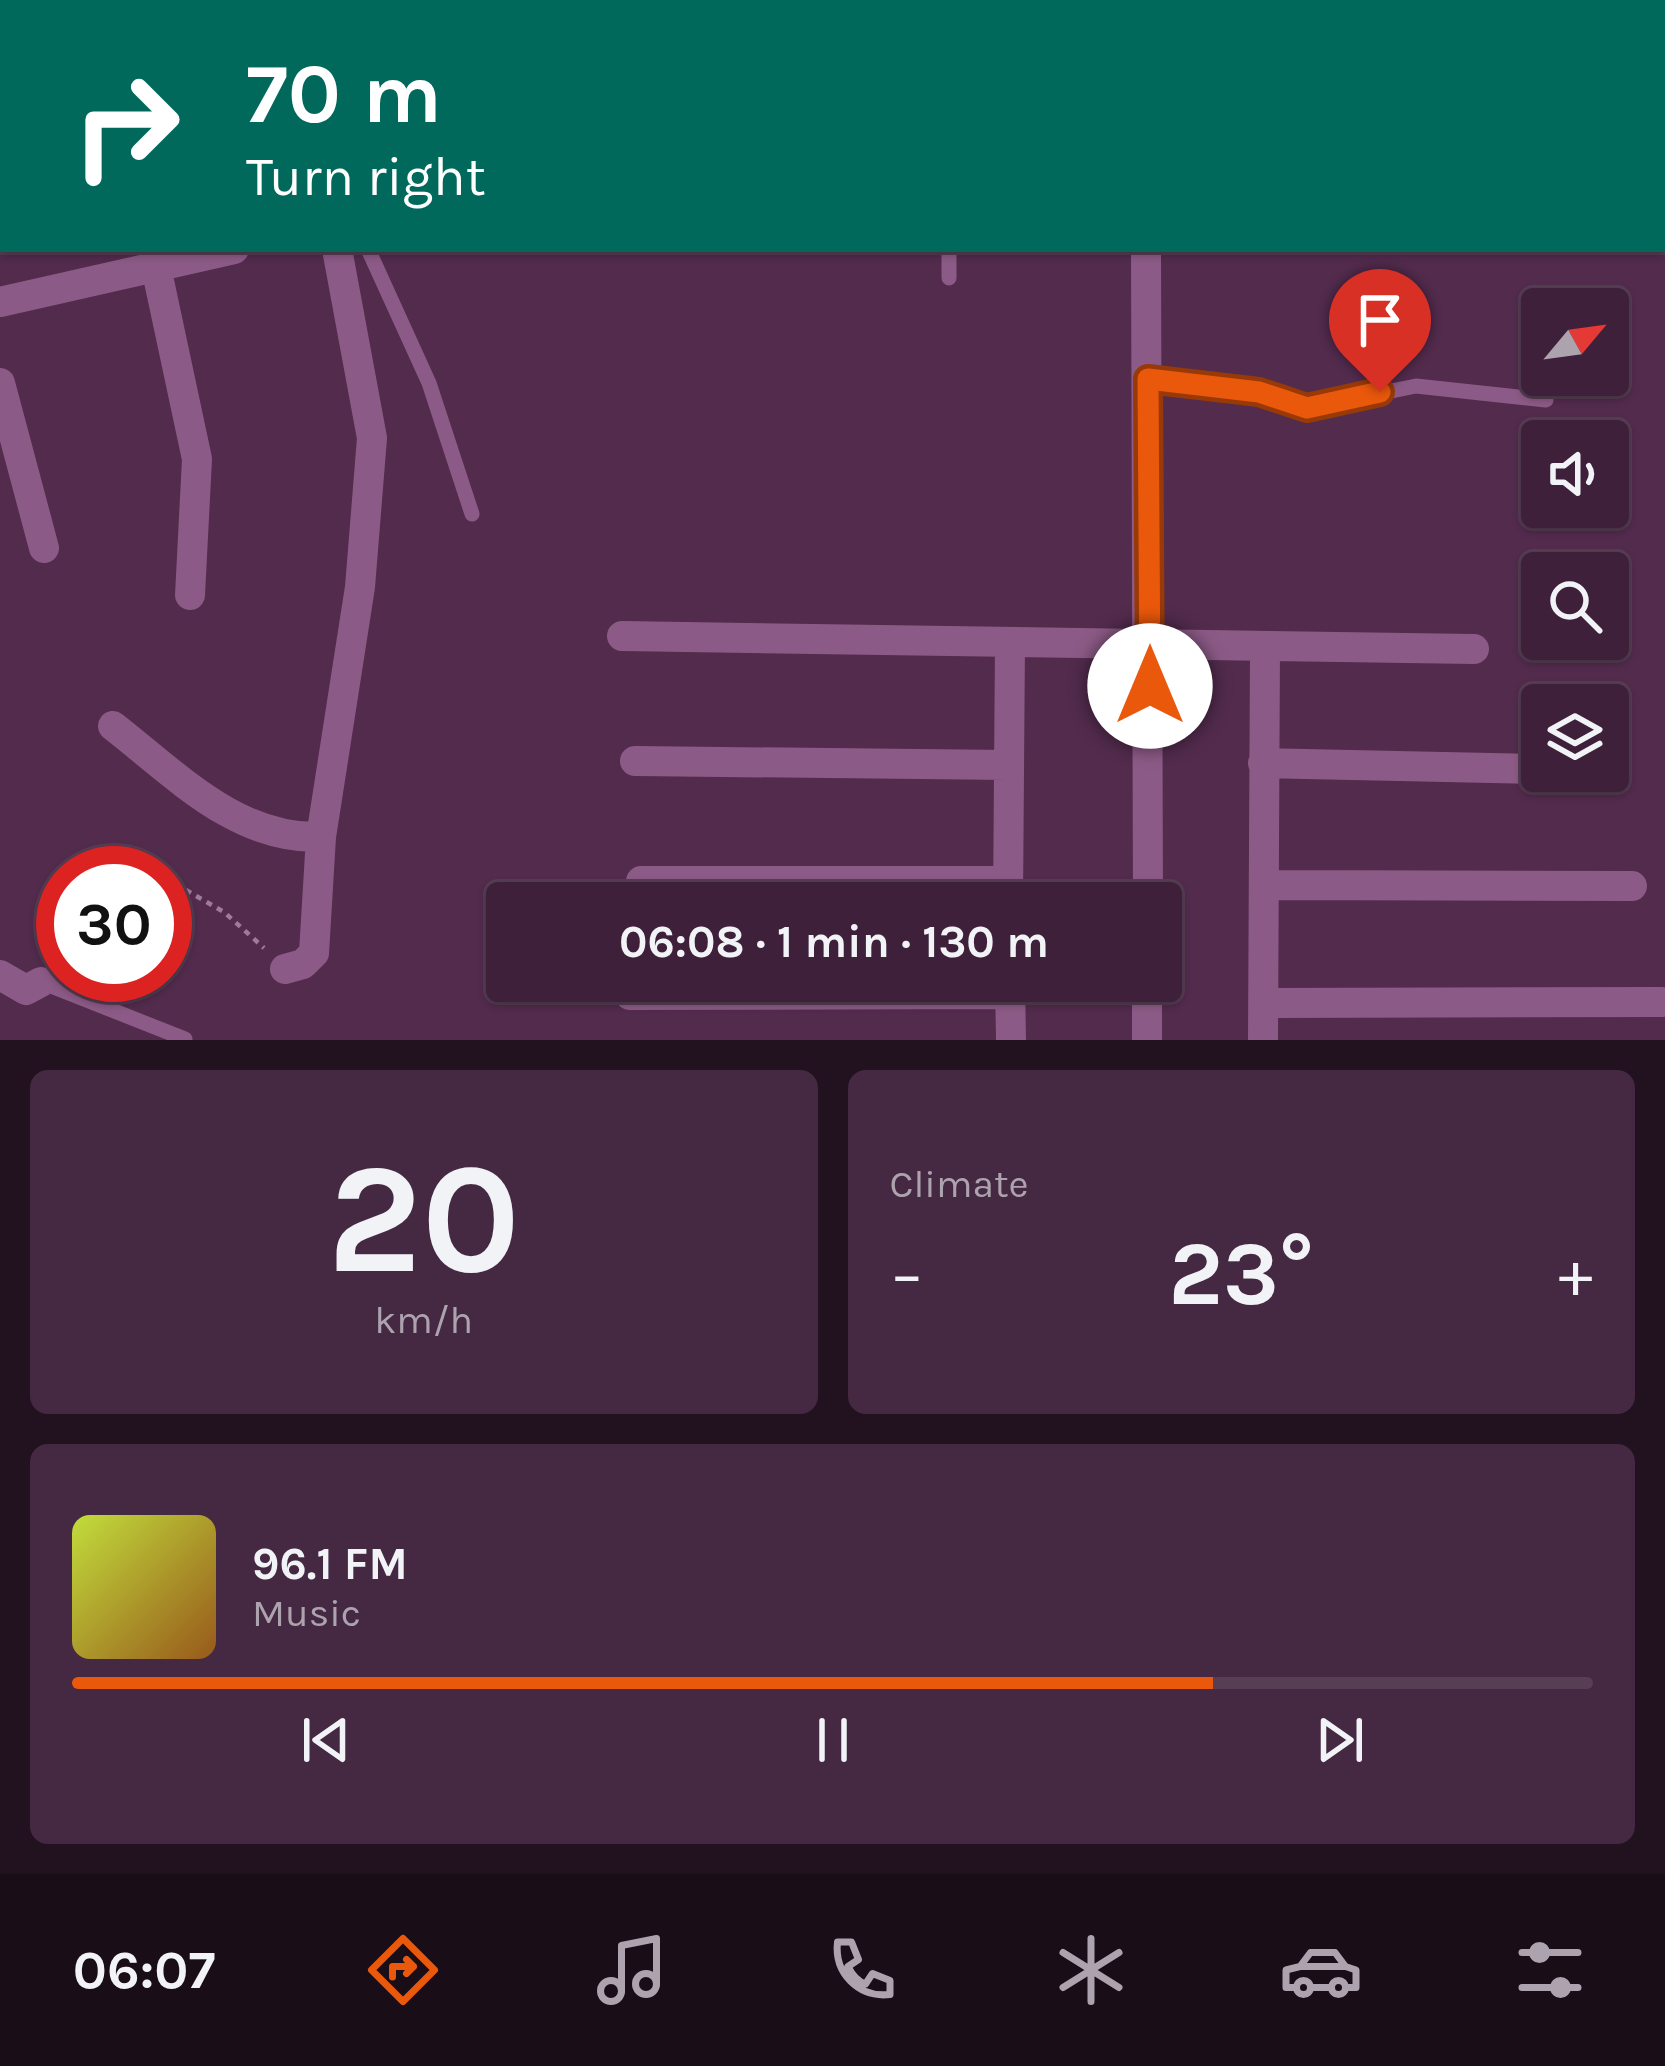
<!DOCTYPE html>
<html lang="en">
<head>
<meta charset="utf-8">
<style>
	:root { --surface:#3e203a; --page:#452842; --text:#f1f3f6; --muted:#ada3af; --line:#573e54; --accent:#ea580c }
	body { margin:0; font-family:Karla,sans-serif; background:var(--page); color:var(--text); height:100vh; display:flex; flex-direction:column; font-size:45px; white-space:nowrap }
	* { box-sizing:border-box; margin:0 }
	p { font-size:39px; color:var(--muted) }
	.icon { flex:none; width:66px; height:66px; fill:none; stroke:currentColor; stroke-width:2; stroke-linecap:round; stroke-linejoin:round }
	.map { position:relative; height:1040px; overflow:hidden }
	.details { display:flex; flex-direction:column; gap:30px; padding:30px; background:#221220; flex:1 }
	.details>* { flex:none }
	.banner { position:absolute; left:0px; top:0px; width:1665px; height:252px; box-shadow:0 3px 9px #0004,0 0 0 3px var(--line); background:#00695c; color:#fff; overflow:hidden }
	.needle { width:78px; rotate:61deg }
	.fabs { position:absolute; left:1521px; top:288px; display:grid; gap:24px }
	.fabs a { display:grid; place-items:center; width:108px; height:108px; border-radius:12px; background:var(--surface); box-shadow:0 3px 9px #0004,0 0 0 3px var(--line); font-size:60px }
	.speed { position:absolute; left:36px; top:846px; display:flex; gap:24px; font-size:60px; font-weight:700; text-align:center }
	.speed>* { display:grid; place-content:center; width:156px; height:156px; border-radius:50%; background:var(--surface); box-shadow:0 3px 9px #0004,0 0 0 3px var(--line); line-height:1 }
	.speed .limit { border:18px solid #d22; background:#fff; color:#111 }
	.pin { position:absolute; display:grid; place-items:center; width:102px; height:102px; color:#fff; margin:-123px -51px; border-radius:50% 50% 50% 0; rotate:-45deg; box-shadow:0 0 12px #0007 }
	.pin .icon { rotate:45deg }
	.me { position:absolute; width:132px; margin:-66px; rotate:0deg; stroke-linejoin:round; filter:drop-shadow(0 0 9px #0008) }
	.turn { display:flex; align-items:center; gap:42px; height:252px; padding:0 48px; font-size:54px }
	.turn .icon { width:156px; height:156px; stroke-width:2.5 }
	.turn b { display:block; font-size:84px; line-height:102px }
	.big { font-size:90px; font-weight:700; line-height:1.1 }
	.details .widget { flex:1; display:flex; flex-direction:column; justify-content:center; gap:18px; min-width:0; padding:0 42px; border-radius:18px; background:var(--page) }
	.details .dial { align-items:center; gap:0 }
	.dial b { font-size:156px; line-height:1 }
	.song { display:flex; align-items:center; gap:36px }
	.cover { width:144px; height:144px; border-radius:18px; background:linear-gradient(135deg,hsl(70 70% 55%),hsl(30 70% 35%)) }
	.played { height:12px; border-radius:6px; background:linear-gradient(90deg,var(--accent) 75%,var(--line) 75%) }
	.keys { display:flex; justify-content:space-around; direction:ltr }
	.heat { display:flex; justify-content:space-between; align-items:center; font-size:66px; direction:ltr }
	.details .tiles { flex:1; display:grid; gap:30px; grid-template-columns:1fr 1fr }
	.widget:last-child { grid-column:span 2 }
	.trip { position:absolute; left:486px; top:882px; width:696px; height:120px; border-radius:12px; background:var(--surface); box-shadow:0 3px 9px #0004,0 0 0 3px var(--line); font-weight:700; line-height:120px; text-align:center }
	.menu { display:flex; height:192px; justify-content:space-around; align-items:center; background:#190d17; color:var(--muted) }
	.menu .icon { width:84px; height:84px }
	.menu .current { color:var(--accent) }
	.menu b { font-size:54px; color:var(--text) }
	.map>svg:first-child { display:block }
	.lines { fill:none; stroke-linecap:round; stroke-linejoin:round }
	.path { stroke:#9e7c99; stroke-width:4.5; stroke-dasharray:6 6; stroke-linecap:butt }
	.lane { stroke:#8c5a86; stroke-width:15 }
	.street { stroke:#8c5a86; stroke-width:30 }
	.route-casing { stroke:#983908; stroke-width:30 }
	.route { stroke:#ea580c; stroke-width:21 }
</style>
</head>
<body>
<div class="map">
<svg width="1665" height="1040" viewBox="0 0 1665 1040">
	<rect width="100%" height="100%" fill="#522b4d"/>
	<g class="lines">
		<path class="path" d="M165,878l59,34 40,36
			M55,956l8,-17"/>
		<path class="lane" d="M23,3l1,-3
			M0,71l3,-9
			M1662,195h3
			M368,249l61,134 43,131
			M949,278v-29
			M1148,379l111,12 49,17 108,-22 130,14
			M41,982l144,57"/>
		<path class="street" d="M311,3v-3
			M1150,3v-3
			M1146,249l2,654
			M156,267l41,192 -7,136
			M0,302l234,-53
			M0,383l44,165
			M622,636l852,13
			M113,726c63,49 124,114 208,111
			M635,761l374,4
			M1263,763l279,6
			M641,881h367
			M1264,885l368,1
			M1008,903l2,-261
			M285,969l18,-5 11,-11 7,-116 39,-250 12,-149 -35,-189
			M0,975l26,15 15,-8
			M1010,981l1,59
			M630,995l381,-1
			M1265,1003l397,-1
			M1147,1040v-59
			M1263,1040l2,-391"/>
	</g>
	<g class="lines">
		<defs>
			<path id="route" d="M1150,686l-2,-307 111,13 48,16 73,-16"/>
		</defs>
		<use href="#route" class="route-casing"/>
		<use href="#route" class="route"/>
	</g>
</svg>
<div class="fabs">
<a><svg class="needle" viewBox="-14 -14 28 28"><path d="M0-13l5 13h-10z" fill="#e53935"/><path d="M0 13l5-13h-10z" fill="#ada3af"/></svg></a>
<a><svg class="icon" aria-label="sound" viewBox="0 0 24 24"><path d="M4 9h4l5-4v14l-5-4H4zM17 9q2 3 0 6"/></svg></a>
<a><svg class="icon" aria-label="search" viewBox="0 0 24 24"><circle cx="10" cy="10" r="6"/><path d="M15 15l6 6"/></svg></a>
<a><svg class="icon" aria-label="layers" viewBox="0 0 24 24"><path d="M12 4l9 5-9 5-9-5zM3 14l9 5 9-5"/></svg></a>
</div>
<div class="speed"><div class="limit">30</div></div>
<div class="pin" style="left:1380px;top:392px;background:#d93025"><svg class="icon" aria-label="arrive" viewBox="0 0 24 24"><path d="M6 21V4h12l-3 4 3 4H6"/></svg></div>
<svg class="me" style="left:1150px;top:686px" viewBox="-20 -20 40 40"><circle r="19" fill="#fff"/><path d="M0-13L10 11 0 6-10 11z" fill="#ea580c"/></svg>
<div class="trip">06:08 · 1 min · 130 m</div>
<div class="banner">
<div class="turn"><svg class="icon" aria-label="right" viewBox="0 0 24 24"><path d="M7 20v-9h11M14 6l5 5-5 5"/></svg><div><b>70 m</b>Turn right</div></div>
</div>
</div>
<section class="details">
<div class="tiles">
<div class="widget dial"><b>20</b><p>km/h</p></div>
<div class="widget"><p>Climate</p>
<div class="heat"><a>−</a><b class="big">23°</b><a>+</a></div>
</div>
<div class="widget">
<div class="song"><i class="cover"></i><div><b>96.1 FM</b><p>Music</p></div></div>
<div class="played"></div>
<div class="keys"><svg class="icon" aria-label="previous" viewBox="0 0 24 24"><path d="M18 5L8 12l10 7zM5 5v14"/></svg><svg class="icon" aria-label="pause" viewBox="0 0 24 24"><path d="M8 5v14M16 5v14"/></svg><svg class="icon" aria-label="next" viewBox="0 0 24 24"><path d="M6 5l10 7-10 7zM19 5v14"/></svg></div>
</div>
</div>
</section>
<nav class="menu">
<b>06:07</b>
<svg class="icon current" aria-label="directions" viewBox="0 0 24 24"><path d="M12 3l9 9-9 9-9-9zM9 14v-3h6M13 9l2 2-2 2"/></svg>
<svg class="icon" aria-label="music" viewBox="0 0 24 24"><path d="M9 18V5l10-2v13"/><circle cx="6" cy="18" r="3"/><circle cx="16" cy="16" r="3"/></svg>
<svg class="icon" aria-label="phone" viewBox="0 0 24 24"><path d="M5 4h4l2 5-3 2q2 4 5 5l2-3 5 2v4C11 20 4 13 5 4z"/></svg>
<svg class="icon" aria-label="climate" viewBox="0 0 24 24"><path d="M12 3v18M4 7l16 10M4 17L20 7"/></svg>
<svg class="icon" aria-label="car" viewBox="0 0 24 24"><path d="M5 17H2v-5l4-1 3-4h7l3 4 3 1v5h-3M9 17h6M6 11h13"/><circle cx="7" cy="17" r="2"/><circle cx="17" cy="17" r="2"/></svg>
<svg class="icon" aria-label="filters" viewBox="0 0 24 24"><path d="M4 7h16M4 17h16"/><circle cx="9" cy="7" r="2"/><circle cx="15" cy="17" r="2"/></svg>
</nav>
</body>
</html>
